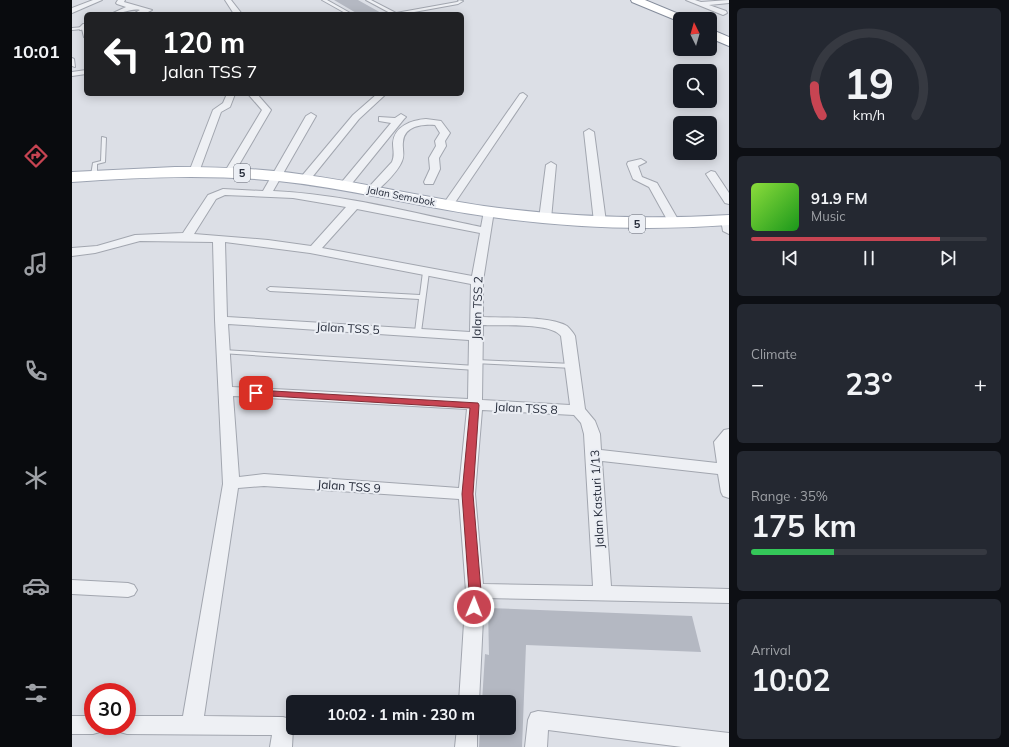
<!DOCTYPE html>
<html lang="en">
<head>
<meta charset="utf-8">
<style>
	:root { --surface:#171b24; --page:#242831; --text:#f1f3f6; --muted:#9ea1a6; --line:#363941; --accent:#c74452 }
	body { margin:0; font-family:Mulish,sans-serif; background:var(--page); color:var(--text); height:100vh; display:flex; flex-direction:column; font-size:15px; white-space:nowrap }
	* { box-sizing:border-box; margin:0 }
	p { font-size:13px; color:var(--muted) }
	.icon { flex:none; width:22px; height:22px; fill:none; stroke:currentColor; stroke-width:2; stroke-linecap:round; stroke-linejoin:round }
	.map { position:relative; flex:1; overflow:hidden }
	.details { display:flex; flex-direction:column; gap:8px; padding:8px; background:#0d0f14; width:280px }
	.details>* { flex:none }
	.banner { position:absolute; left:12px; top:12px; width:380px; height:84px; border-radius:6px; box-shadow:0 2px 10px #0003; background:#202124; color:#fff; overflow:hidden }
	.needle { width:26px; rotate:355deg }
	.controls { position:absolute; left:601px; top:12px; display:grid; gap:8px }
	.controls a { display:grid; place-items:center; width:44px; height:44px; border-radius:6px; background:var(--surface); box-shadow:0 2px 10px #0003; font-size:20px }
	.speed { position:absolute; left:12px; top:683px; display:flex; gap:8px; font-size:20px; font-weight:700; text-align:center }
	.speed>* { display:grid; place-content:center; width:52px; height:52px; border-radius:50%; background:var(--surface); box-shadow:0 2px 10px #0003; line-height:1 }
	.speed .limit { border:6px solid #d22; background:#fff; color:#111 }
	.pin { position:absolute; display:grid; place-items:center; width:34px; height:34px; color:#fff; margin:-17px; border-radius:8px; box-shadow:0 2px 6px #0006 }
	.me { position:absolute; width:44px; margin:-22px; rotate:1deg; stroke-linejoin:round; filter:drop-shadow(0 0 3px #0008) }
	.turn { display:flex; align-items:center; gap:14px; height:84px; padding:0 12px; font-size:18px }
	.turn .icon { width:52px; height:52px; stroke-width:2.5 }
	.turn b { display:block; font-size:28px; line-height:34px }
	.big { font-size:30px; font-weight:700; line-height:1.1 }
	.details .card { flex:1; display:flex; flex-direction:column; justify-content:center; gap:6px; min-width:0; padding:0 14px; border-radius:6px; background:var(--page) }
	.details .dial { align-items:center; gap:0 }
	.dial svg { height:104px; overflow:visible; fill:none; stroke:var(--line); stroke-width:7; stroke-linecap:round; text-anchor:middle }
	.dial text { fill:var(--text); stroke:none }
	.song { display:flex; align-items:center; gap:12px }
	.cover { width:48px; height:48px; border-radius:6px; background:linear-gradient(135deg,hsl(90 70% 55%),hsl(120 70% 35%)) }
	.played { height:4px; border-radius:2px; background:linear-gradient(90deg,var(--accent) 80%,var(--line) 80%) }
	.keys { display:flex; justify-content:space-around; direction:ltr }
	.heat { display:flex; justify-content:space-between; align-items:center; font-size:22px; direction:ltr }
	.charge { height:6px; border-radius:3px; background:linear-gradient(90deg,#34c759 35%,var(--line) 0) }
	.trip { position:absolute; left:214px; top:695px; width:230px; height:40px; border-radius:6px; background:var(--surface); box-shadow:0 2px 10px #0003; font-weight:700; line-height:40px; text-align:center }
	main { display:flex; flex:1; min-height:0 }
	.tab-bar { display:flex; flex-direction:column; width:72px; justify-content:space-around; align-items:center; background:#090b0e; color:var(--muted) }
	.tab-bar .icon { width:28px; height:28px }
	.tab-bar .on { color:var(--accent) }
	.tab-bar b { font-size:18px; color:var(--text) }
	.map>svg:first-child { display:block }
	.building { fill:#b4b8c2 }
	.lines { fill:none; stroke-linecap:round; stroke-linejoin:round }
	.lane-casing { stroke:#a2a6af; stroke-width:2 }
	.street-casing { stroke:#a2a6af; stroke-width:2 }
	.primary-casing { stroke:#9ca3b1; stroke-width:2 }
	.highway-casing { stroke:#848c9b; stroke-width:2 }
	.lane { fill:#eef0f4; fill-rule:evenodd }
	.street { fill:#eef0f4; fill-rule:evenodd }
	.primary { fill:#fff; fill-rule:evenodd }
	.highway { fill:#fff; fill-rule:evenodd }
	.route { fill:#c74452; stroke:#812c35 }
	.labels { text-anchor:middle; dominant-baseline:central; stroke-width:4; stroke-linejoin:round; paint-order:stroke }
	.far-street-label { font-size:10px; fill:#272d3b; stroke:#ebeef4 }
	.shield { fill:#ebeef4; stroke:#626772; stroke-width:1 }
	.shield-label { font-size:11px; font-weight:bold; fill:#272d3b }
	.street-label { font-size:12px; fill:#272d3b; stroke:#ebeef4 }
</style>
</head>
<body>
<main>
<nav class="tab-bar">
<b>10:01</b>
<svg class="icon on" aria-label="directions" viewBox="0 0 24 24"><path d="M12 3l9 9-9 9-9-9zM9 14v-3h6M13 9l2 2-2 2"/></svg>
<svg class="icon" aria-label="music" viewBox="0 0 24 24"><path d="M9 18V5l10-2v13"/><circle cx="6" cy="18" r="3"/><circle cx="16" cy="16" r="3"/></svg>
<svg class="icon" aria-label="phone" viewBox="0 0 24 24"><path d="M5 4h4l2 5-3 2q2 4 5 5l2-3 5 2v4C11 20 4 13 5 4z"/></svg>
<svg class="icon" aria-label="climate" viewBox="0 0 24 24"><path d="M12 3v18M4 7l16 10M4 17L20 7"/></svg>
<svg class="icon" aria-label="car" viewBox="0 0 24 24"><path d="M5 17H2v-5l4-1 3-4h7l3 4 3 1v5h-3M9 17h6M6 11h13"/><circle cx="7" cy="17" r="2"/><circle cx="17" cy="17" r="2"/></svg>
<svg class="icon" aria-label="filters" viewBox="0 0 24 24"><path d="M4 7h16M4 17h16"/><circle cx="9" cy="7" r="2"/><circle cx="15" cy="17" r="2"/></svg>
</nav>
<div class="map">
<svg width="657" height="747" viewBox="0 0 657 747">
	<rect width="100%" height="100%" fill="#dcdfe6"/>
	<path class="building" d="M262,0h24l25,14h-25z
		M416,608l204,8 9,36 -175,-7 -4,102h-43l1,-19h29v-26h-27l3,-48 4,1z"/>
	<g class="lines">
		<defs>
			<path id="lane" d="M250,0h5l25,14h-5z
				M294,0h5l25,13 61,-11 2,-1 -1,-1 5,1 -5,3 -55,10h-11z
				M12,27l2,4v7l-2,-1 -2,-8 -10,1v-2z
				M0,58l2,1 1,8 -3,-1z
				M30,137l4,1 -1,24 -8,2v11l-3,2 -3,-2 2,-12 8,-2z
				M354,270l3,2 -8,60 -3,2 -3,-2 4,-33 -149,-8 -3,-2 3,-2 150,8 3,-23z
				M151,350l253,16 3,2 -3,2 -255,-17 -1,-1z
				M404,360l97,4 3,2 -3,2 -99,-5 -1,-1z"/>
			<path id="street" d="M21,0h9l-30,13v-5z
				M46,0h7l-1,2 28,8 -8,4h-11l7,-4c-9,-2 -18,4 -29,4l15,-7 -9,-3 -1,-1z
				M153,0h6l11,14h-8z
				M614,0h9l6,2 28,-2v3l-20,2 17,6 1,2 -4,2z
				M11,24h3v5l-6,1 -1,-2z
				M14,70v4l-14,2v-4z
				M451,93l4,3 -75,111h-8l-1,-2 1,-2 76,-109z
				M155,94h8l-5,13 -9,5 -22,60 -5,3 -4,-1 -1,-2 24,-62 10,-7z
				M176,94h9l14,16 -38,65h-8l-1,-2 38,-63z
				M305,94h9l-27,25 -50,62h-8l-1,-2 1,-2 52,-62z
				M239,113l5,3 -43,75c69,3 140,22 208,36l3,-16 5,-3 4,1 1,2 -11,70v36c21,1 67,-1 84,9 3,3 6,6 8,10l10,73 10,12 5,13 1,16 116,13 -3,-21 10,-12 5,-1v69l-6,-2 -2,-4 -3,-18 -116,-13 9,125 118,3v14l-245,-5 -5,104h-20l7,-111 -7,-92 -195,-13 -26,2 -34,228 79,1 7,2 3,9 -1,19h-22l2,-12 -145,-1 -7,-2 -3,-6h10v-10h56l40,-232 -8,-164 -2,-78 -73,-1 -45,12 -23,3v-8l25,-2 38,-11 48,-2 25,-38 15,-6 40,2 43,-75zM153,195l68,3 53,9 -35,39 -43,-6 -74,-6 22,-35zM285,209l123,24 -8,43 -150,-28zM153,242l85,11 161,31 -1,48 -243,-15zM156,324l241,16 -1,59 -236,-12zM411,325c17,1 68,-3 78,11l9,69 -88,-5zM161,396l234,13 -8,79 -195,-14 -25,3zM410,410l92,5 7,8 3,11 9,152 -110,-2 -8,-90z
				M329,114l5,3 -2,2 -55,68h-8l-1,-2 1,-2 50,-60 -12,-2v-4l16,1z
				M354,119l15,2 9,12 -5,8 1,5 -7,12 1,11 -7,15h-8l-1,-2 6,-13 -1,-11 7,-12 -1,-5 5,-8 -5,-8c-13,-1 -31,1 -32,17 -1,7 2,13 -1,19 -5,12 -17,22 -26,31h-8l-1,-2 1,-2 24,-26c3,-7 1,-12 1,-19 1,-17 19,-23 33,-24z
				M517,129l5,3 12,90 -6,3 -6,-3 -10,-90z
				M569,159l5,3 -8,4 4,11 15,6 23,40 -2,2h-8l-21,-38 -16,-8 -6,-15 1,-2z
				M479,162l5,3 -5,54 -6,3 -6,-3 7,-54z
				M639,171l4,1 14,21v11l-4,-1 -19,-29z
				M655,217h2v17l-6,-3 -2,-11z
				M0,580l56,3 6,2 3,5 -3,5 -6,2 -56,-3z
				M466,711l191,22v14h-47l-134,-17 -1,17h-22l3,-27 3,-7z
				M0,716h21v10h10l-3,6 -7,2h-21z
				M385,728h20v19h-22z"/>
			<path id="primary" d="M103,167c41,0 83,1 124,7 62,8 123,23 185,32 82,11 163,14 245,9v10c-82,6 -163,3 -245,-9 -69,-10 -137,-28 -206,-35 -69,-7 -138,-4 -206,1v-10z"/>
			<path id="highway" d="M559,0h14l41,17 2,2h-8v3l-2,-1 -46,-19z
				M638,29l19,8v9l-19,-8z"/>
		</defs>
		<use href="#lane" class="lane-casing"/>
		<use href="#street" class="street-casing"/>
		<use href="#primary" class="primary-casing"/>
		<use href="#highway" class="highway-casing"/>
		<use href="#lane" class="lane"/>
		<use href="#street" class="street"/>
		<use href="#primary" class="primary"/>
		<use href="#highway" class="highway"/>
	</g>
	<path class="route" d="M184,390l222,13 1,2 -6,89 8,97 -3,19 -4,2 -4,-2 -2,-3 1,-16 -7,-97 8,-86 -217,-13v-4z"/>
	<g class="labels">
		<g class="far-street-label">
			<text transform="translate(329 196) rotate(11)">Jalan Semabok</text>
		</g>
		<g class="shield">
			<rect x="162" y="164" width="16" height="18" rx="3"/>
			<rect x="557" y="215" width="16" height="18" rx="3"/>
		</g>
		<g class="shield-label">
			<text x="170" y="173">5</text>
			<text x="565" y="224">5</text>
		</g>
		<g class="street-label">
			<text transform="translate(405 308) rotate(-88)">Jalan TSS 2</text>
			<text transform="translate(276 328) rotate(3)">Jalan TSS 5</text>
			<text transform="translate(454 408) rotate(3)">Jalan TSS 8</text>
			<text transform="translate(277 486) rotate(4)">Jalan TSS 9</text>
			<text transform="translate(525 499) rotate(-93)">Jalan Kasturi 1/13</text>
		</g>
	</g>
</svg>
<div class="controls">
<a><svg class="needle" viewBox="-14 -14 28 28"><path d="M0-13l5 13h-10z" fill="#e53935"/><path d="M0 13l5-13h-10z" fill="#9ea1a6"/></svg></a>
<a><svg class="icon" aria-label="search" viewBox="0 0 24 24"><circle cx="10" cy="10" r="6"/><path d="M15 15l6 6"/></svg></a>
<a><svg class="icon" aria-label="layers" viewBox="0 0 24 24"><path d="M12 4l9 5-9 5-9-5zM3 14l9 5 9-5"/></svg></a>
</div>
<div class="speed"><div class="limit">30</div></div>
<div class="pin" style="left:184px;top:393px;background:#d93025"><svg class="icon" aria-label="arrive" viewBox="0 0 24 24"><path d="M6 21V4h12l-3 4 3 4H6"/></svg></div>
<svg class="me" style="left:402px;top:607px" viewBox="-20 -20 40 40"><circle r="17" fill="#c74452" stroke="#fff" stroke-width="3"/><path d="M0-11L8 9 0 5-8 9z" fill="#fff"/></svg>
<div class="trip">10:02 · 1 min · 230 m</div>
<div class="banner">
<div class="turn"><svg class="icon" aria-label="left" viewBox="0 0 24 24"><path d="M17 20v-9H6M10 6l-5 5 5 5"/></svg><div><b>120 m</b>Jalan TSS 7</div></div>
</div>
</div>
<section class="details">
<div class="card dial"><svg viewBox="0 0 100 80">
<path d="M14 69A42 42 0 1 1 86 69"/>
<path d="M14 69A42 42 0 0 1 8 46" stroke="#c74452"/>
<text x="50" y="56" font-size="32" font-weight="700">19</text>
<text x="50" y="72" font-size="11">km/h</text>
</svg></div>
<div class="card">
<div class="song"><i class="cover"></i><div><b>91.9 FM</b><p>Music</p></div></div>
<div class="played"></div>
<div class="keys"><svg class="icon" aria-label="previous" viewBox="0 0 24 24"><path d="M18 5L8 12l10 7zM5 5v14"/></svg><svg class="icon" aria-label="pause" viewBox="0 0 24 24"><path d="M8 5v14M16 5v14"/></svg><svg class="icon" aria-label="next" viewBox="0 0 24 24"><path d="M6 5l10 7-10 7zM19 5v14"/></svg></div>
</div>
<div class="card"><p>Climate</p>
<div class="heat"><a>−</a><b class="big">23°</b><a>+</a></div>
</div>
<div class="card"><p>Range · 35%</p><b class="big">175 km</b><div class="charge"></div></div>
<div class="card"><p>Arrival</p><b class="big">10:02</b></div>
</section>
</main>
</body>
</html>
